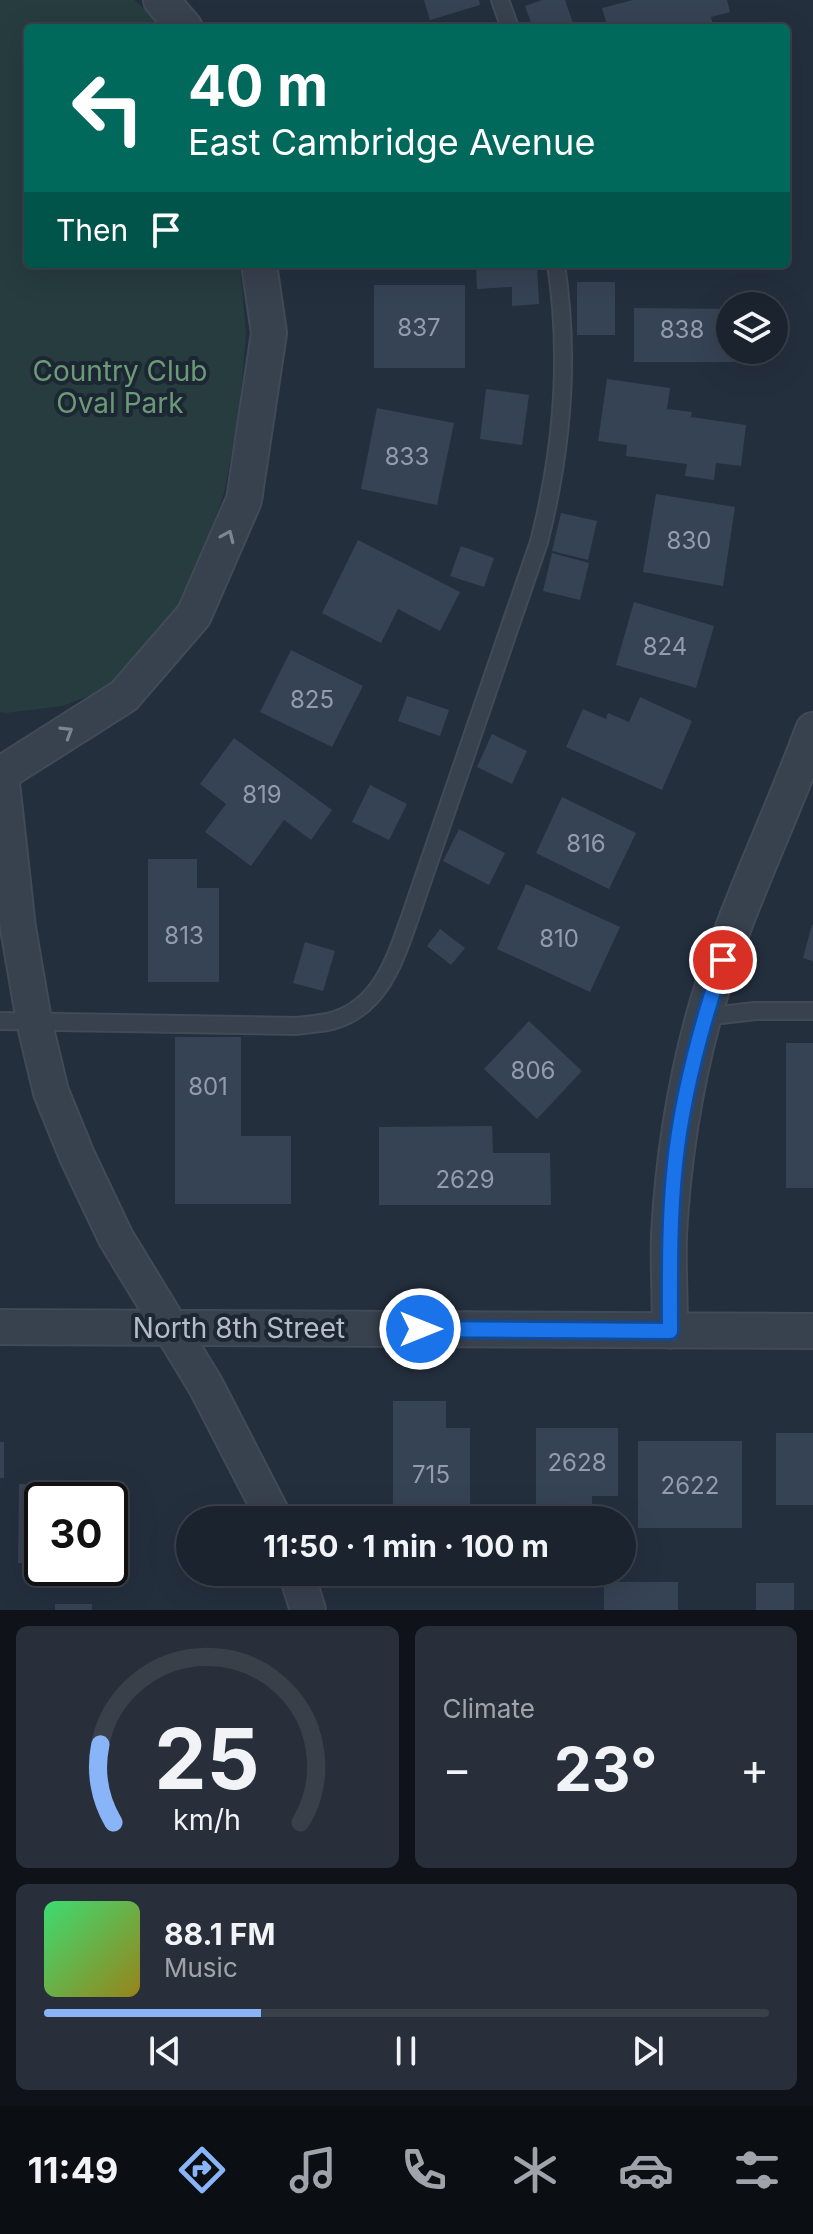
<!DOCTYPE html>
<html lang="en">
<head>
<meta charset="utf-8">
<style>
	:root { --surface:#1b232e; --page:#282f3a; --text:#f1f3f6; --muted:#a0a4aa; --line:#39404a; --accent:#8ab4f8 }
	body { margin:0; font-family:Inter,sans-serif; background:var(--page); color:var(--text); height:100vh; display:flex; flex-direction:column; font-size:30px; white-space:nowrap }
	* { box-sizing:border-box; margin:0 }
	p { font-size:26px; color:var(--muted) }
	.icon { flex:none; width:44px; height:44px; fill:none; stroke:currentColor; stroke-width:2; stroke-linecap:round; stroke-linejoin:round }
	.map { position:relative; height:1610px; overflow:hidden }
	.drawer { display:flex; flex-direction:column; gap:16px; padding:16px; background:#0f1319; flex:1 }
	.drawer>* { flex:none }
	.hud { position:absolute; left:24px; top:24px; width:766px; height:244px; border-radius:8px; box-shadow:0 8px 32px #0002,0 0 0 2px var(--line); background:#00695c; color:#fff; overflow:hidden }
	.fabs { position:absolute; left:716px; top:292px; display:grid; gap:16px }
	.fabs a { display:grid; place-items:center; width:72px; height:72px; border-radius:50%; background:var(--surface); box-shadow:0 8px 32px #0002,0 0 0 2px var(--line); font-size:40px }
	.speed { position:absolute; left:24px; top:1482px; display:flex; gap:16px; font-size:40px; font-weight:700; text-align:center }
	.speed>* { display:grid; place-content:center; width:104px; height:104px; border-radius:50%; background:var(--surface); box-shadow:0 8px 32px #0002,0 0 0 2px var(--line); line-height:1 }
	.speed .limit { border:4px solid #111; border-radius:12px; background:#fff; color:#111 }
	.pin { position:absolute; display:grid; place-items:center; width:68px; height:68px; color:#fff; margin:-34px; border:4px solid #fff; border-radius:50%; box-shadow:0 2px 8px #0007 }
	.me { position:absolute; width:88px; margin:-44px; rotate:90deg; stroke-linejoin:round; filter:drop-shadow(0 0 6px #0008) }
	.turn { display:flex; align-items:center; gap:28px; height:168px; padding:0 32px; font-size:36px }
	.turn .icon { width:104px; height:104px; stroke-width:2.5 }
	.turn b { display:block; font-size:56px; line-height:68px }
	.then { display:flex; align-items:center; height:76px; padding:0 32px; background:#0003; gap:16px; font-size:30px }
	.big { font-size:60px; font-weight:700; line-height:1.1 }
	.drawer .widget { flex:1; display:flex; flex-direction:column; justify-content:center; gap:12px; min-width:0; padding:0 28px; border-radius:12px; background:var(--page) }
	.drawer .dial { align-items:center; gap:0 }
	.dial svg { height:208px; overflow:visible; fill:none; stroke:var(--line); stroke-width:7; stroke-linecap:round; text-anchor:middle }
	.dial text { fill:var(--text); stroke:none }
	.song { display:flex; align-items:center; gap:24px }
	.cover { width:96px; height:96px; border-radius:12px; background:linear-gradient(135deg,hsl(140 70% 55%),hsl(50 70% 35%)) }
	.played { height:8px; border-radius:4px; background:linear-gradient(90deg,var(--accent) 30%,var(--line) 30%) }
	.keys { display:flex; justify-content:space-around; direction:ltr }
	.heat { display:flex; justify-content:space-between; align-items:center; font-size:44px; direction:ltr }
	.drawer .tiles { flex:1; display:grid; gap:16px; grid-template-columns:1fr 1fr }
	.widget:last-child { grid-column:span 2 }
	.trip { position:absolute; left:176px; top:1506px; width:460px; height:80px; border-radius:40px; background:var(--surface); box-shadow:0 8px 32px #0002,0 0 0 2px var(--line); font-weight:700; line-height:80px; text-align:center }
	.dock { display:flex; height:128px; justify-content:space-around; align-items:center; background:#0b0e12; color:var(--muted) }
	.dock .icon { width:56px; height:56px }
	.dock .current { color:var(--accent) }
	.dock b { font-size:36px; color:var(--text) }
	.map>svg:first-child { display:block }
	.green { fill:#263c3f }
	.building { fill:#364354 }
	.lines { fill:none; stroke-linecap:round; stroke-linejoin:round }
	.lane-casing { stroke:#414a57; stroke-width:20 }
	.street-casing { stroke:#414a57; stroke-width:38 }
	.lane { stroke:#38414e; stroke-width:16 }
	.street { stroke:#38414e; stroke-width:34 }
	.oneway { stroke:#7c8592 }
	.route-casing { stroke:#114b97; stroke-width:20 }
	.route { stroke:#1a73e8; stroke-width:14 }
	.labels { text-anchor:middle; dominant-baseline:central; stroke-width:8; stroke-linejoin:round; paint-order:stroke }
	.number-label { font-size:24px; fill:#929caa }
	.park-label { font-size:28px; fill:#6b9a76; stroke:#1d2633 }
	.street-label { font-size:28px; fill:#b4bcc9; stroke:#1d2633 }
</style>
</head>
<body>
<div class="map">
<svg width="813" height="1610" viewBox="0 0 813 1610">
	<rect width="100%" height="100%" fill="#242f3e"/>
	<path class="green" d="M0,0h134l21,18 8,10h-135v236h212l6,70 -7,80 -15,79 -20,59 -23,57 -60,74 -58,23 -57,7 -6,-1z"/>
	<path class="building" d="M424,0h55l1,5 -50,15z
		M542,0h23l9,26 -41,2 -8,-22z
		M633,0h94l3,12 -19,5 3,11h-106l-6,-20z
		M476,264h61l2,40 -27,2v-19l-35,2z
		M577,282h38v53h-38z
		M374,285h91v83h-91z
		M634,308l96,1v41h19v12h-115z
		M607,379l63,9 -3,21 25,3 -1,5 55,8 -5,41 -25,-3 -2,17 -29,-4 2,-12 -61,-8 1,-11 -29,-4z
		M486,389l43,6 -7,50 -42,-6z
		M377,408l77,15 -17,82 -76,-16z
		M656,494l79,13 -12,79 -80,-14z
		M561,513l36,8 -9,39 -36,-9z
		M358,540l102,52 -20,39 -42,-22 -17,34 -59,-30z
		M461,546l33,12 -10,29 -34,-11z
		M552,553l37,10 -9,37 -37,-9z
		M634,602l80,24 -18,62 -80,-23z
		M291,650l72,36 -31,61 -72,-35z
		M407,696l42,14 -9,26 -42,-15z
		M640,697l52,24 -30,69 -96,-43 17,-38 23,10 2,-6 21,9z
		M492,734l35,17 -15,33 -35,-17z
		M234,738l98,72 -21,30 -27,-20 -33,46 -46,-34 21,-28 -26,-20z
		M370,785l37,19 -18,36 -37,-18z
		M562,797l74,36 -27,56 -73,-36z
		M459,829l46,24 -16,32 -46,-24z
		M148,859h49v29h22v94h-71z
		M526,884l94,43 -30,65 -93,-43z
		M812,925h1v36l-10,-3z
		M440,929l25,19 -14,17 -24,-19z
		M305,942l30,9 -12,40 -30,-8z
		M529,1021l53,50 -45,48 -53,-50z
		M175,1037h66v99h50v68h-116z
		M786,1043h27v145h-27z
		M492,1126l1,27h57l1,52h-172v-78z
		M393,1401h53v27h24v92h-77z
		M536,1428h82v68h-26v24h-56z
		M776,1433h37v72h-37z
		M638,1441h104v87h-104z
		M0,1442h4v36h-4z
		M19,1484l26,1v15h-3v63h-24z
		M604,1582h74v28h-74z
		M756,1583h38v27h-38z
		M55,1604h37v6h-37z"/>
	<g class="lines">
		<defs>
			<path id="lane" d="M500,0l10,28
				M704,1017l51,-6h58
				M0,1021l297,5c12,-2 26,-2 38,-6 44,-14 59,-57 73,-97l131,-381c23,-90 31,-186 17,-278"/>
			<path id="street" d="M161,0l24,28
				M1,774l17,154 16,93 17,71 26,64 39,82 90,148 69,134
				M1,774l123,-78 70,-81 50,-115 25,-167 -10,-69
				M0,1327l813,4
				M670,1331c0,-32 -2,-65 -1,-97 4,-72 15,-145 34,-215 27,-99 75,-193 110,-289
				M296,1572l12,38"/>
		</defs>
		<use href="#lane" class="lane-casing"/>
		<use href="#street" class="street-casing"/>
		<use href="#lane" class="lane"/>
		<use href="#street" class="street"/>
	</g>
	<defs><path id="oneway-chevron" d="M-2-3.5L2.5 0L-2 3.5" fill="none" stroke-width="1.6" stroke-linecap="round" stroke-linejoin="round" transform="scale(2)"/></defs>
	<g class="oneway">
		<use href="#oneway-chevron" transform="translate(228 536) rotate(-66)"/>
		<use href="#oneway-chevron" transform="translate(67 732) rotate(-32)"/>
	</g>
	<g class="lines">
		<defs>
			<path id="route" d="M420,1329l250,2c0,-56 -1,-111 5,-167 7,-69 26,-138 48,-204"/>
		</defs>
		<use href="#route" class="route-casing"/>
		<use href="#route" class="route"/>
	</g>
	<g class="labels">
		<g class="number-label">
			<text x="419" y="327">837</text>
			<text x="682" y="329">838</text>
			<text x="407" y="456">833</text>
			<text x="689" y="540">830</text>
			<text x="665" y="646">824</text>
			<text x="312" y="699">825</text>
			<text x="262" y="794">819</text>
			<text x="586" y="843">816</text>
			<text x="184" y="935">813</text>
			<text x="559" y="938">810</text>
			<text x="533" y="1070">806</text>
			<text x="208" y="1086">801</text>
			<text x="465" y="1179">2629</text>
			<text x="577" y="1462">2628</text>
			<text x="431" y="1474">715</text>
			<text x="690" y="1485">2622</text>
		</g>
		<g class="park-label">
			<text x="120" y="371">Country Club<tspan x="120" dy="32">Oval Park</tspan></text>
		</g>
		<g class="street-label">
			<text x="239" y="1328">North 8th Street</text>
		</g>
	</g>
</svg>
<div class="fabs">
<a><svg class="icon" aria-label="layers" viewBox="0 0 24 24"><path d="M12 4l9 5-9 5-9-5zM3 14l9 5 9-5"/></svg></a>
</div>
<div class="speed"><div class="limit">30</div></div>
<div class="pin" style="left:723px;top:960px;background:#d93025"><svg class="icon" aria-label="arrive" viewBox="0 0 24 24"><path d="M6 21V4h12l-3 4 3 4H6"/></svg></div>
<svg class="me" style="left:420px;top:1329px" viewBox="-20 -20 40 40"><circle r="17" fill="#1a73e8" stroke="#fff" stroke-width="3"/><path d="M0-11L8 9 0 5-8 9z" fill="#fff"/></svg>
<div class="trip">11:50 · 1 min · 100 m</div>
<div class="hud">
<div class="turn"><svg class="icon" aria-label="left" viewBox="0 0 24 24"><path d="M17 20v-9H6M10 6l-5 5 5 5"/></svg><div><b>40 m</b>East Cambridge Avenue</div></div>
<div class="then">Then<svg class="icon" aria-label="arrive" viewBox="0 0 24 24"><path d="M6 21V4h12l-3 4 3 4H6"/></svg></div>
</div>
</div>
<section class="drawer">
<div class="tiles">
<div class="widget dial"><svg viewBox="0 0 100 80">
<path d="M14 69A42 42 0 1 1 86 69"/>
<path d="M14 69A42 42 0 0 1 9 39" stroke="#8ab4f8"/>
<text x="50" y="56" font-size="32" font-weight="700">25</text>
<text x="50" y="72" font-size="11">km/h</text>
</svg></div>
<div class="widget"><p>Climate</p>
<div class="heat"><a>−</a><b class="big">23°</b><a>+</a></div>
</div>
<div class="widget">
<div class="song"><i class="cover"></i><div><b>88.1 FM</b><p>Music</p></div></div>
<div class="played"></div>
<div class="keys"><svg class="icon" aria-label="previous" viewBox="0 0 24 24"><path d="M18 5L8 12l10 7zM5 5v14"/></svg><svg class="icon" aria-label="pause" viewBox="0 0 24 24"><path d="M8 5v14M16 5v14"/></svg><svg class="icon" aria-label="next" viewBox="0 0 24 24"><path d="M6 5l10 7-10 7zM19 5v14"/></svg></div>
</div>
</div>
</section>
<nav class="dock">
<b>11:49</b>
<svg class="icon current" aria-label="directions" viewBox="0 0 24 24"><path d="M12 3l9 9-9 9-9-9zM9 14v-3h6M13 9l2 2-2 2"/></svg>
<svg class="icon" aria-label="music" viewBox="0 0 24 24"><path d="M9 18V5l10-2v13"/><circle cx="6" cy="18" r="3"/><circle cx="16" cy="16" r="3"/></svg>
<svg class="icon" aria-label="phone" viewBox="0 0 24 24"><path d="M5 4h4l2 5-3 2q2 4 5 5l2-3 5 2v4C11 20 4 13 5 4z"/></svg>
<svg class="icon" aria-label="climate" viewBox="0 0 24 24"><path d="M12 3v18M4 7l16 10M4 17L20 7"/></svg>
<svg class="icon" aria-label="car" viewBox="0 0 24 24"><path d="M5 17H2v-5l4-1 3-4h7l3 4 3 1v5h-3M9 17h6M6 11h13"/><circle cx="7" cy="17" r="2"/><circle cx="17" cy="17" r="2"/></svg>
<svg class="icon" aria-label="filters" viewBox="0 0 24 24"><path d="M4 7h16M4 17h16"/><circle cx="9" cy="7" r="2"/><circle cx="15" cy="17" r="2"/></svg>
</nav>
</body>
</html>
